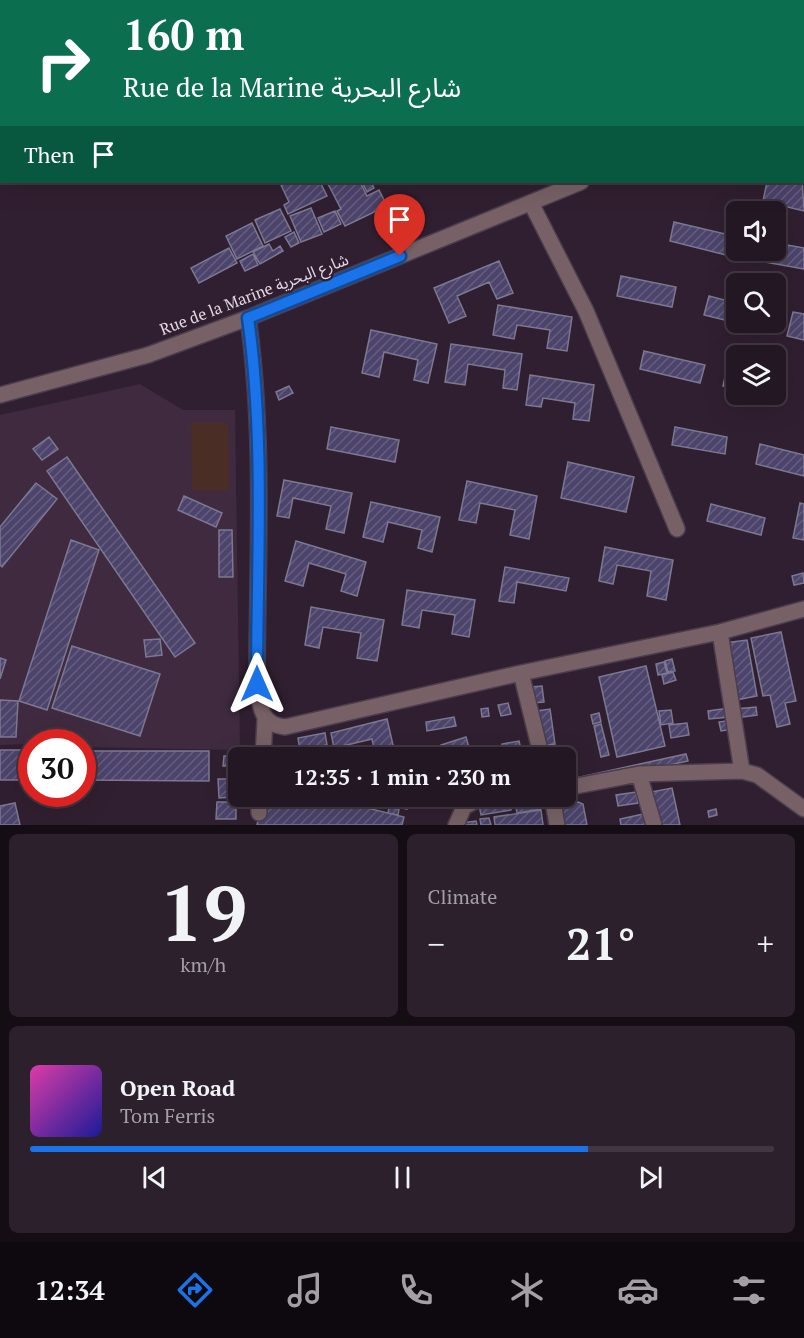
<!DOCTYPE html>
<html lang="en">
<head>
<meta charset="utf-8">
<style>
	:root { --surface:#241724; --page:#2c202c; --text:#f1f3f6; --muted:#a39fa6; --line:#413641; --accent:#1a73e8 }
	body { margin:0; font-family:"PT Serif","Noto Sans Arabic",serif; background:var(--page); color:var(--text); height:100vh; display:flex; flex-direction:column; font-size:22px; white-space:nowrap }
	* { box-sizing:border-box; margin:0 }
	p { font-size:20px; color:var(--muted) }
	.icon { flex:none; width:33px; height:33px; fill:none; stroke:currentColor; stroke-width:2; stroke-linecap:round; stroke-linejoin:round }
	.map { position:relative; height:825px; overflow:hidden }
	.sheet { display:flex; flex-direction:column; gap:9px; padding:9px; background:#140d14; flex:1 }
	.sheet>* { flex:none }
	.top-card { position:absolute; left:0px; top:0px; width:804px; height:183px; box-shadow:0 6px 24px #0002,0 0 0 2px var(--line); background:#0b6e4f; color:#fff; overflow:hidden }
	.controls { position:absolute; left:726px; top:201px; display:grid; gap:12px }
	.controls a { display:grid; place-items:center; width:60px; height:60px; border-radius:9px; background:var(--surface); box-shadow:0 6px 24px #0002,0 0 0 2px var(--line); font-size:30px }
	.speed { position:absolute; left:18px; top:729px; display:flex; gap:12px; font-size:30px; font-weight:700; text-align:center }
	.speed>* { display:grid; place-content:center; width:78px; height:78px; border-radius:50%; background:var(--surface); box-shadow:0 6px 24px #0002,0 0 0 2px var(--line); line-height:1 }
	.speed .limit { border:9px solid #d22; background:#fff; color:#111 }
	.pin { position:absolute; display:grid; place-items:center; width:51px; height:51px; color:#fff; margin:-62px -26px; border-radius:50% 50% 50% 0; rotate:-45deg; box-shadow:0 0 6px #0007 }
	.pin .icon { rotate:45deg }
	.me { position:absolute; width:66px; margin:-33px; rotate:0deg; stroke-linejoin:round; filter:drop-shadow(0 0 4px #0008) }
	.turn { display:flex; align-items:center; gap:21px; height:126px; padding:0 24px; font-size:27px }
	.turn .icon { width:78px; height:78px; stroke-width:2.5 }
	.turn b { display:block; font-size:42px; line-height:51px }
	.then { display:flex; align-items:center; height:57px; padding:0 24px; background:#0003; gap:12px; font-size:22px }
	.big { font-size:45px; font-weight:700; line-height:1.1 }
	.sheet .widget { flex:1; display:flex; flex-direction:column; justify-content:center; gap:9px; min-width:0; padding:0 21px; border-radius:9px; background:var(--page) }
	.sheet .dial { align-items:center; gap:0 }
	.dial b { font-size:78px; line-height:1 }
	.song { display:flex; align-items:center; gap:18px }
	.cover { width:72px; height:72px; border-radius:9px; background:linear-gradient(135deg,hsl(320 70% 55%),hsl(240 70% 35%)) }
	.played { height:6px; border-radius:3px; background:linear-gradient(90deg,var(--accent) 75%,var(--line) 75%) }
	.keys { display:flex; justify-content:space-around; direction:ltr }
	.heat { display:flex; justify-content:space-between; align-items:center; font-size:33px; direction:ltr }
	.sheet .tiles { flex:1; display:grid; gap:9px; grid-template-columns:1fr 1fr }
	.widget:last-child { grid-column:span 2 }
	.trip { position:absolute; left:228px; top:747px; width:348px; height:60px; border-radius:9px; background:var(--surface); box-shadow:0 6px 24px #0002,0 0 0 2px var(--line); font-weight:700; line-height:60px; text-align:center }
	.menu { display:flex; height:96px; justify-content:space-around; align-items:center; background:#0e090e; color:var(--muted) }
	.menu .icon { width:42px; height:42px }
	.menu .selected { color:var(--accent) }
	.menu b { font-size:27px; color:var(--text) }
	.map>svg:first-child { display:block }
	.built { fill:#3f2a3f }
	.garden { fill:#4a2e26 }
	.building { fill:url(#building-hatch); stroke:#7c7891; stroke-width:1.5 }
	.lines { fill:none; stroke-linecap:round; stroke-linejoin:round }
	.minor-casing { stroke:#4c3c4c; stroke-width:18 }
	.minor { stroke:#776167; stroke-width:15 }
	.route-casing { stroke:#114b97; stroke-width:15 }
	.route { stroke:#1a73e8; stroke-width:10 }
	.labels { text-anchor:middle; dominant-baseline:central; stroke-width:4.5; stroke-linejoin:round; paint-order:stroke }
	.street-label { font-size:16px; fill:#e1d6e1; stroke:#301f30 }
</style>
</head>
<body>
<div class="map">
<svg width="804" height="825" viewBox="0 0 804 825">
	<defs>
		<pattern id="building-hatch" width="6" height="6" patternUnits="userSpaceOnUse" patternTransform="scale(1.5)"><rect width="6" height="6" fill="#4c446b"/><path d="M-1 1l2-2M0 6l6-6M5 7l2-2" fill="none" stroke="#665e80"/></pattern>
	</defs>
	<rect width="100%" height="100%" fill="#301f30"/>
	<path class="built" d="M140,384l43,26h52l5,340 -157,-3 -1,-5 -82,3v-330z"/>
	<path class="garden" d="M191,423h37l1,67h-37z"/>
	<path class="building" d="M571,0h39v2h-39z
		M749,0h29l1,2h-33z
		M802,178l2,33 -41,-10 4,-19h35z
		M289,182h31l7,14 -39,18 -4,-9 5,-3 -8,-17z
		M327,182h33l7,14 12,-6 8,16 -42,20 -8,-15 4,-2z
		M362,182h9l3,6 -7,4z
		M311,208l11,26 -21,8 -11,-26z
		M280,209l11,22 -26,12 -10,-23z
		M335,211l6,13 -17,8 -6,-14z
		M674,222l60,14 -4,20 -60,-15z
		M252,223l11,23 -26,13 -11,-23z
		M294,232l5,11 -8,4 -6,-10z
		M776,243l28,5v21l-50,-9 2,-10h20z
		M269,244l4,7 7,-5 3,5 -23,13 -7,-12z
		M229,248l8,15 -38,20 -8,-15z
		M253,254l5,11 -13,6 -5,-10z
		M499,261l14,32 -16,6 -8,-17 -32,14 9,20 -17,7 -15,-35z
		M621,276l55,11 -4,20 -55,-11z
		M709,296l27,7v19h28l-2,7 -58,-14z
		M498,305l74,12 -5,34 -20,-3 3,-18 -33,-5 -3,14 -21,-4z
		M793,312l11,2v26l-17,-4z
		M371,330l66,14 -9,39 -14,-3 4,-20 -34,-8 -5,25 -17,-4z
		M451,344l71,10 -5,36 -14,-2 2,-18 -37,-6 -3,21 -20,-3z
		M644,351l61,14 -5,18 -60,-14z
		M727,368l9,2v20l-13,-4z
		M530,375l64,10 -5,36 -16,-2 2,-16 -32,-5 -2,9 -15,-2z
		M776,379l7,2 -4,18 -21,-5h18z
		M289,386l4,7 -14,7 -3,-8z
		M331,427l68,13 -4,22 -68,-13z
		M675,427l52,10 -2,17 -53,-9z
		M49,437l9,12 -16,11 -9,-11z
		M760,444l44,11v21l-48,-12z
		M67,457l128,186 -20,14 -128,-186z
		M568,462l66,15 -8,35 -65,-14z
		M284,480l68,13 -8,40 -18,-4 5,-23 -38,-8 -4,20 -12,-2z
		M467,481l70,15 -8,43 -19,-4 5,-25 -35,-7 -4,20 -17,-3z
		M36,483l21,16 -55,68 -2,-2v-38z
		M184,496l38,17 -6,14 -38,-17z
		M371,502l69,15 -8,35 -14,-4 4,-18 -34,-8 -5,20 -20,-5z
		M800,503l4,1v36l-11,-2z
		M711,504l54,14 -4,17 -54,-14z
		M219,530h13l1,47h-14z
		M71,540l28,10 -52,160 -28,-9z
		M296,541l70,21 -9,34 -16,-5 5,-17 -37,-11 -6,23 -18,-5z
		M605,547l68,13 -7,40 -19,-4 4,-25 -34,-6 -4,19 -14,-3z
		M505,567l64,11 -3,13 -49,-9 -3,21 -15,-2z
		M803,573l1,10 -10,2 -2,-9z
		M407,590l68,10 -6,37 -17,-3 3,-19 -33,-5 -3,18 -17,-3z
		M311,607l73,13 -7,41 -20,-3 4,-25 -38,-6 -4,21 -14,-3z
		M781,632l15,69 -11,2 5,21 -13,3 -7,-32 -7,1 -12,-58z
		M160,639l2,16 -16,2 -2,-17z
		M747,640l10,56 -21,4 -11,-57z
		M72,646l88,28 -20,62 -88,-28z
		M0,658l6,2 -6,19z
		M672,659l3,12 -7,1 -3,-11z
		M664,662l3,11 -9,2 -2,-11z
		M646,666l19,80 -48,11 -18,-80z
		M673,672l3,8 -12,4 -2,-9z
		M542,686l2,16 -11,1 -2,-16z
		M0,700l18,1 -2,36h-16z
		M508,703l3,11 -10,2 -3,-11z
		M756,707l1,8 -21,3 -1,-9z
		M488,708l1,8 -7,1 -1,-8z
		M729,708l1,9 -21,2 -1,-8z
		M550,709l5,35 -14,2 -4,-35z
		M671,710l2,13 -12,2 -2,-14z
		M599,713l2,9 -8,2 -2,-9z
		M454,717l2,9 -29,5 -1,-9z
		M387,719l9,39h-20l-4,-19 -38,9 -3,-15z
		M732,720l2,9 -13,2 -2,-9z
		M687,723l2,12 -18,3 -2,-13z
		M601,724l8,31 -8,2 -7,-31z
		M325,733l2,12 -27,5 -2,-12z
		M466,737l4,14 -25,7 -4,-13z
		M519,741l4,17h-35l16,-3 -2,-11z
		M557,747l2,11h-11l-1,-10z
		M0,750h32v30h-32z
		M82,751h127v30l-127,-1z
		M686,754l2,7 -122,26v-7z
		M224,756h14v10h-15z
		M218,779h17v18l-16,1z
		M672,788l8,37h-22l-7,-33z
		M636,792l2,11 -20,3 -2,-11z
		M264,796h80l-1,6 61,15 -2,8h-145z
		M509,796l2,14 -30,5 -3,-15z
		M398,799l11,2 -2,8 -10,-2z
		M539,799l2,10 -24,4 -2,-10z
		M217,802h19v17h-20z
		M578,802l5,2 4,21h-24l-4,-19z
		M15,803l5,22h-20v-19z
		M389,808l10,1 -1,6 -10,-2z
		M716,809l1,6 -8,2 -1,-6z
		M541,810l2,15h-48l-1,-8z
		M648,813l3,12h-30l-1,-6z
		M489,818l2,7h-10l-1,-6z
		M476,821l1,4h-16v-2z"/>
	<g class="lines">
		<defs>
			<path id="minor" d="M620,0v2
				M802,88h2
				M531,203l55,108 91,218
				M248,318c17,120 9,245 9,366 3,22 3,40 28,43l236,-54 199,-41 84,-23
				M0,395l148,-40 100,-37 333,-136
				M720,632l22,139
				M521,673l21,85
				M263,758l2,-38
				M639,774l15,51
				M566,788l73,-14 103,-3 15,4 47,34
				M552,796l5,29
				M259,813v-17
				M456,825l8,-18 20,-11"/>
		</defs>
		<use href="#minor" class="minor-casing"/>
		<use href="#minor" class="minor"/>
	</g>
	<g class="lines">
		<defs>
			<path id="route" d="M257,684c0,-121 8,-246 -9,-366l152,-62"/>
		</defs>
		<use href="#route" class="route-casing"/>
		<use href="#route" class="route"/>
	</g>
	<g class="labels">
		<g class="street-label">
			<text transform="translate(254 294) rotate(-21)">Rue de la Marine شارع البحرية</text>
		</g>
	</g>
</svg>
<div class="controls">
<a><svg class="icon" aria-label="sound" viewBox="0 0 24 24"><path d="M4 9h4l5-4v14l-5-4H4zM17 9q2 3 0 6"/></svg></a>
<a><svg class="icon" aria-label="search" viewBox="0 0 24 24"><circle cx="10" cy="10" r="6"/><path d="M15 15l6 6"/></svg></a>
<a><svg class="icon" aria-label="layers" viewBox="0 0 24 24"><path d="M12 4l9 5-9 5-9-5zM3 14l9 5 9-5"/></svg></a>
</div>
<div class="speed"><div class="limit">30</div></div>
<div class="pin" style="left:400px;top:256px;background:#d93025"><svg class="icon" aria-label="arrive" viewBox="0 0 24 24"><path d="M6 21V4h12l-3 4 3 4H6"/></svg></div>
<svg class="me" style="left:257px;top:684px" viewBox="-20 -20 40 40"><path d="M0-17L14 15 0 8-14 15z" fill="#1a73e8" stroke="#fff" stroke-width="4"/></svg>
<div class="trip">12:35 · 1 min · 230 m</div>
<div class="top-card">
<div class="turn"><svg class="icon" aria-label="right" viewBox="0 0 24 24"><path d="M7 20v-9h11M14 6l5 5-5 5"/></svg><div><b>160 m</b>Rue de la Marine شارع البحرية</div></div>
<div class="then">Then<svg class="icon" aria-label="arrive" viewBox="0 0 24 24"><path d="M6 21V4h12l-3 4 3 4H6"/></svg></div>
</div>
</div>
<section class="sheet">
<div class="tiles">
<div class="widget dial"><b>19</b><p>km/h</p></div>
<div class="widget"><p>Climate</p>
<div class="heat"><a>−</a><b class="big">21°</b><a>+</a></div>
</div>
<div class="widget">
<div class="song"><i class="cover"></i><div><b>Open Road</b><p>Tom Ferris</p></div></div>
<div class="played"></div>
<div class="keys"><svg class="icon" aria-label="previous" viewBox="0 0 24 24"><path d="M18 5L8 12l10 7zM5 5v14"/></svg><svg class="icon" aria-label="pause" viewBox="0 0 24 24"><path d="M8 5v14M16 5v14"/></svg><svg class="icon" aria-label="next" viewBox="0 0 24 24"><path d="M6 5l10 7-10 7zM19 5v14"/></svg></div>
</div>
</div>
</section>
<nav class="menu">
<b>12:34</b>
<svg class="icon selected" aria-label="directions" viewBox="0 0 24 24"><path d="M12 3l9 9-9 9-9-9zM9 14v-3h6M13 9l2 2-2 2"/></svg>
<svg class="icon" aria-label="music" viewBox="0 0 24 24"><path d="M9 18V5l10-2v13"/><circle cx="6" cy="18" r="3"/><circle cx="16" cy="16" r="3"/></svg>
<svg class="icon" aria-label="phone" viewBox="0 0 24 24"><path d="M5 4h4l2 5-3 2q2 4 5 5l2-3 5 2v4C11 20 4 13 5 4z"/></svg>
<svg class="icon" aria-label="climate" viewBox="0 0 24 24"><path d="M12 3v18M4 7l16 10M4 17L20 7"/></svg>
<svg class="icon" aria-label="car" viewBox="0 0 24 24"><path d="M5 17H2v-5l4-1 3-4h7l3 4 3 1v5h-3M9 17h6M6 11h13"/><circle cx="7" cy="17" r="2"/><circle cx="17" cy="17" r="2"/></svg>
<svg class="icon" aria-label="filters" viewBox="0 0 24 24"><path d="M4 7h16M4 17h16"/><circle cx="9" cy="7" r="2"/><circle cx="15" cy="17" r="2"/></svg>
</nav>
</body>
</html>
